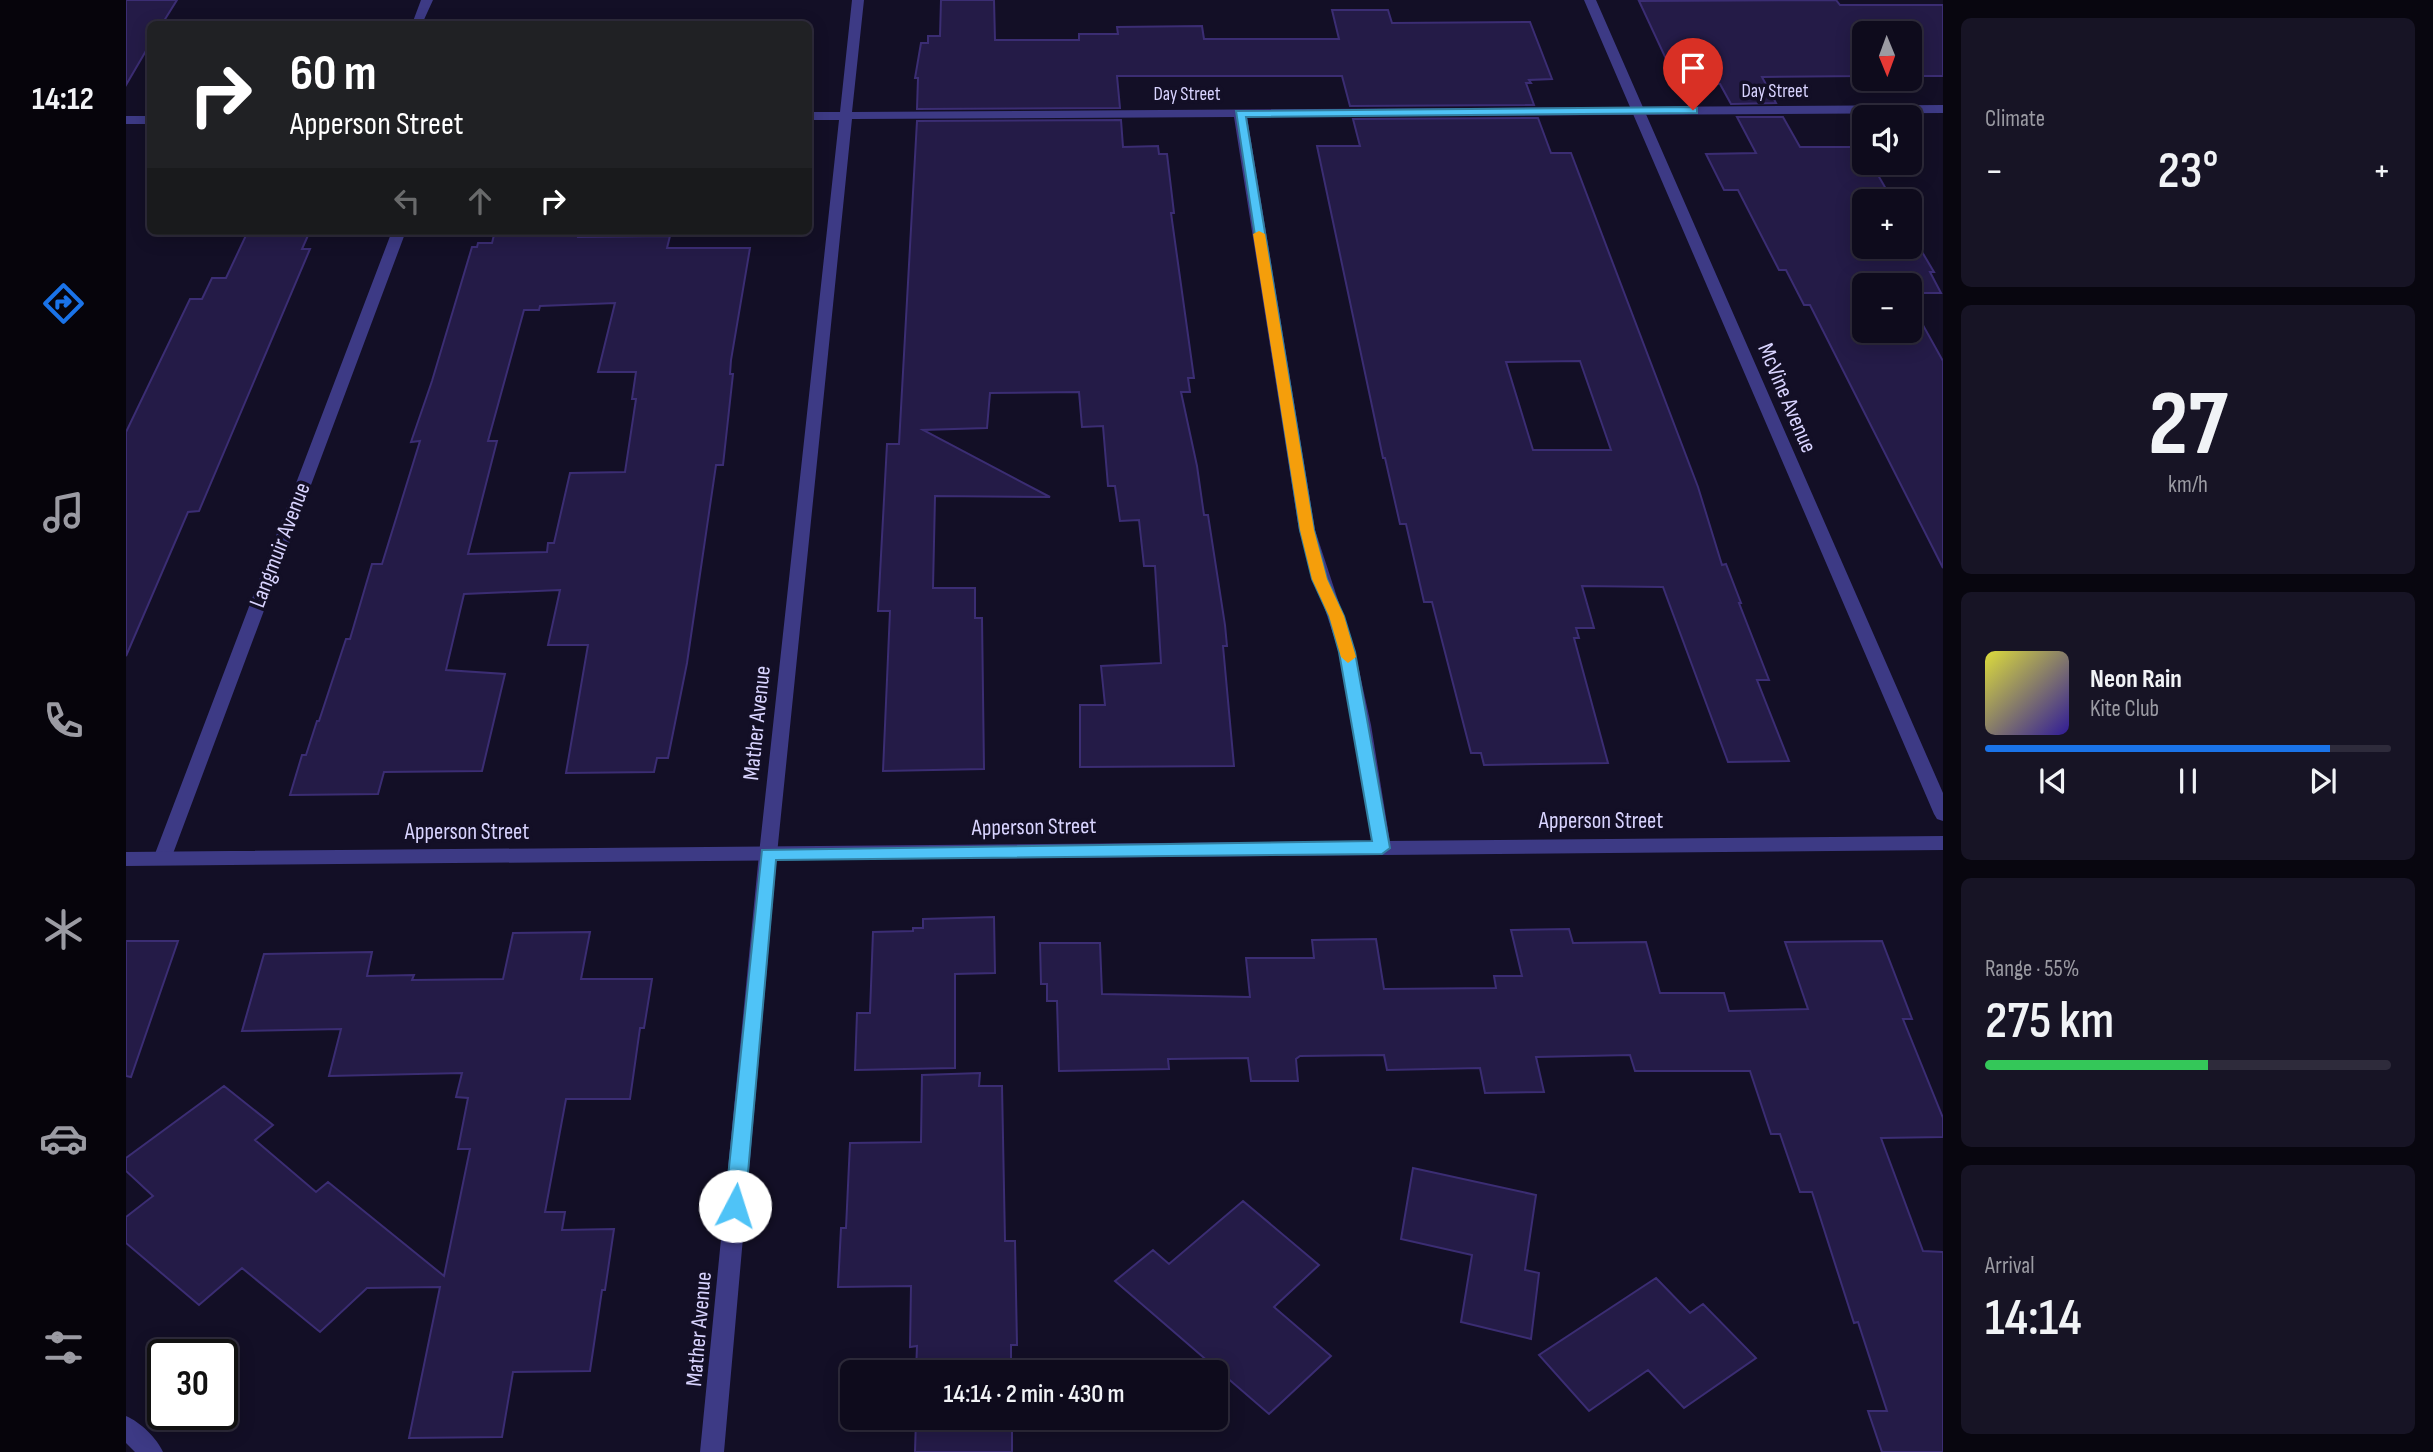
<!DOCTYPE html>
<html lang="en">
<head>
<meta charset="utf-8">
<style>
	:root { --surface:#0e0b1c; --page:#171425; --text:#f1f3f6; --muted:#9b9ba3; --line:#2e2b3b; --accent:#1a73e8 }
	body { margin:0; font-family:"Sofia Sans Condensed",sans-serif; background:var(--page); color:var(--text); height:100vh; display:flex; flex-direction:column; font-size:26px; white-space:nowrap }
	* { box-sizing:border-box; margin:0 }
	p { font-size:23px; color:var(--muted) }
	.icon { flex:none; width:38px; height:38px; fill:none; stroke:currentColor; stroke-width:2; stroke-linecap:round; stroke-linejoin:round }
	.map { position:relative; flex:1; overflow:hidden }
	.drawer { display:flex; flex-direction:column; gap:18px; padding:18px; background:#08060f; width:490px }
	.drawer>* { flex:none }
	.banner { position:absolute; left:21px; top:21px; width:665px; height:214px; border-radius:10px; box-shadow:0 4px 18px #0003,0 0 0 2px var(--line); background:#202124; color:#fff; overflow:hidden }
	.needle { width:46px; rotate:179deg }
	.fabs { position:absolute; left:1726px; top:21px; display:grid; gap:14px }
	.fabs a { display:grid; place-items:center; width:70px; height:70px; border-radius:10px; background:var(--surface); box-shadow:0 4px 18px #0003,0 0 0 2px var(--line); font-size:35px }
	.speed { position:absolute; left:21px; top:1339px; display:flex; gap:14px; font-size:35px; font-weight:700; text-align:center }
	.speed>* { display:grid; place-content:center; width:91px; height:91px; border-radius:50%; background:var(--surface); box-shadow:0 4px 18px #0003,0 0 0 2px var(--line); line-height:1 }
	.speed .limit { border:4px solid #111; border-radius:10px; background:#fff; color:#111 }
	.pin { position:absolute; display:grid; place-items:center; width:60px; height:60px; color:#fff; margin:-72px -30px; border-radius:50% 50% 50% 0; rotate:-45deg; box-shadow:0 0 7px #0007 }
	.pin .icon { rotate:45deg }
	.me { position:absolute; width:77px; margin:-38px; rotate:5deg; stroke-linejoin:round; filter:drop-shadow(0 0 5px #0008) }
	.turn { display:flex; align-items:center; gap:24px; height:147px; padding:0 28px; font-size:32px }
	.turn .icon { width:91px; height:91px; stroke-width:2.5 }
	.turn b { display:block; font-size:49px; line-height:60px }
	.lanes { display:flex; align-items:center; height:66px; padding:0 28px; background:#0003; justify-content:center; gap:35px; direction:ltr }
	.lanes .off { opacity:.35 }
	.big { font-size:52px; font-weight:600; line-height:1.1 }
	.drawer .card { flex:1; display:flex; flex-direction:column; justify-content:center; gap:10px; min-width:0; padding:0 24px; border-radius:10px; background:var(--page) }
	.drawer .dial { align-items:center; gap:0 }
	.dial b { font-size:91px; line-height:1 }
	.song { display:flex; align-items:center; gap:21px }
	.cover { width:84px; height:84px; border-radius:10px; background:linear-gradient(135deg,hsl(60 70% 55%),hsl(250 70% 35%)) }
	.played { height:7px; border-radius:4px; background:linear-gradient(90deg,var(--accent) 85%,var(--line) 85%) }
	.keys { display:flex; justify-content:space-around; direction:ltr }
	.heat { display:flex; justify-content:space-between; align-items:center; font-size:38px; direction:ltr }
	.charge { height:10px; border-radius:5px; background:linear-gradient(90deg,#34c759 55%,var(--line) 0) }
	.trip { position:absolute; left:714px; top:1360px; width:388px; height:70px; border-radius:10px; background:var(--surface); box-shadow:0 4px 18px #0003,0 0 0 2px var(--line); font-weight:600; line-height:70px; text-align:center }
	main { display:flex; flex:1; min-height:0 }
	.tab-bar { display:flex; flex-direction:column; width:126px; justify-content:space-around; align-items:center; background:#06040b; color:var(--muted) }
	.tab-bar .icon { width:49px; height:49px }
	.tab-bar .selected { color:var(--accent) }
	.tab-bar b { font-size:32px; color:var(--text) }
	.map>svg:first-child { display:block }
	.building { fill:#241b47; stroke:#3b2d73; stroke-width:2; fill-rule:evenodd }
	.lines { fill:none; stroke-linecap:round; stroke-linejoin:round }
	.minor { fill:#3d3a85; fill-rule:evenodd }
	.tertiary { fill:#3d3a85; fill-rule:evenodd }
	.route { fill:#4fc3f7; stroke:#337fa1; stroke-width:2 }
	.slow { fill:#f59e0b }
	.labels { text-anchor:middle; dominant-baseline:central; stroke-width:7; stroke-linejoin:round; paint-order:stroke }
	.far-street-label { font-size:19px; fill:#d9d4ff; stroke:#130f26 }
	.street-label { font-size:23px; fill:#d9d4ff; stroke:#130f26 }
</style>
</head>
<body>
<main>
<nav class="tab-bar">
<b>14:12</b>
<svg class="icon selected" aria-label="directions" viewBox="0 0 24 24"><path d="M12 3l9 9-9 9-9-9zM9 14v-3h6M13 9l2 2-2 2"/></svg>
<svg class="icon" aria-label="music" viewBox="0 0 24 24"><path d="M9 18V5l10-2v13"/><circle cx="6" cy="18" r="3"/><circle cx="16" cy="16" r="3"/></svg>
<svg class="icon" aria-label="phone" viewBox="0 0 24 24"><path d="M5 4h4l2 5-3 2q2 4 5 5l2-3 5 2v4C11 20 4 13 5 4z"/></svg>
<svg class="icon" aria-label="climate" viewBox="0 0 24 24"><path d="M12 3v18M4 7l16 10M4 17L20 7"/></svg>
<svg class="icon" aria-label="car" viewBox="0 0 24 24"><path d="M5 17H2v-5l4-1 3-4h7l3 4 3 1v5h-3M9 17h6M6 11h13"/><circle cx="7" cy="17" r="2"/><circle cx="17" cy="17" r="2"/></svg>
<svg class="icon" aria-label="filters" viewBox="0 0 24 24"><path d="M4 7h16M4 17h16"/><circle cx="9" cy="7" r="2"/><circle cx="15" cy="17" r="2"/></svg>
</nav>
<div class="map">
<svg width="1817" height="1452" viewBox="0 0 1817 1452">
	<rect width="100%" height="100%" fill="#130f26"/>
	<path class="building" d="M0,0h51l-15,24h-12v20l-24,41z
		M815,0h53l1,40h84v-6h39l-1,-7 85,-1 2,13h135l-7,-29h56l4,13 138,-1 22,57 -23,1 2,3h-5l8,22 -184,1 -8,-30h-225l3,32 -203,1 1,-31h-3l6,-35h7v-7h12z
		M1710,0l4,5h103v71h-34v-43h-45v43l-102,1 14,26 -45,1 -11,-20 -47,-10 -34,-73z
		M1611,117h46l17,30h64v16h7l22,38h-29v46h45v-17l25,42h-4l11,21h-32v-8h-45v46h45v-31l34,61v207l-133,-263h-6l-18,-35h-7l-41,-80h-14l-18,-36 50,-1z
		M1412,118l13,35h20l127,334 24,78 4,-1 15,39h-2l30,77h-12l32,81 -61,1 -65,-175 -81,-1 12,42h-18l3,10h-5l34,125 -124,2 -3,-12h-10l-39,-151h-8l-18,-78h-6l-15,-66h-2l-66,-312h43l-7,-27zM1454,361l31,89h-78l-27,-88z
		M995,120l2,27 35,-1 1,8h8l7,59h-3l23,165h-6l2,14h-9l16,74 7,49h4l17,110 2,21h-4l11,120 -154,1v-62h25l-4,-39 60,-3 -6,-97h-11l-5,-46 -19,1 -5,-35h-7l-5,-60 -21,1 -3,-35 -89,1 -3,35 -64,2 127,67 -115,-1 -2,92h42v30h7l2,151 -101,2 7,-160h-12l9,-167h12l18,-323z
		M122,231h62l-8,18h8l-111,262 -11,1 -62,144v-224l64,-133h12l10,-21h14z
		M369,231h84l-1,6 92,-1 -3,12h83l-19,112 -1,14h3l-10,91h-7l-29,198 -19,95h-11l-3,14 -88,1 22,-128h-40l12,-55 -96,4 -18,76 59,4 -23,97 -98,1 -6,22 -88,1 12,-40h4l11,-34h2l27,-82h4l22,-75h10l38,-123 -9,1 21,-61 40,-134h5l1,-4h14zM489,303l-17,69h38l-4,27h4l-11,73 -55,1 -16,70h-6l-1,9 -79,2 29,-113h-9l36,-131h15l1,-4z
		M868,917l1,56 -40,1v94l-100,2 2,-57h13l3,-81 40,-1v-3h10v-9z
		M1443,929l4,14 73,-1 14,51h64l5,18 79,-2 -23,-67 97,-1 30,78h-9l40,99v19l-62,1 42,113 20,1v200h-61l-14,-41h19l-29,-89 -4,1 -42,-131h-12l-20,-58h-9l-21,-63h-115l-5,-16 -94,2 8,35 -59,1 -5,-25 -93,2 -3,-15 -84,1 -4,3 2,22h-47l-3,-23 -80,1 1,10 -110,2 -2,-70h-10v-17h-6l-1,-41h60l2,51 148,3 -4,-39h68l-2,-18 64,-1 8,50 112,-1 -2,-12h28l-11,-46z
		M464,932l-9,47h71l-8,49h-4l-10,71h-64l-21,113h20l-3,18 52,-1 -9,61h-3l-12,81 -77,1 -11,65 -93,1 31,-151 -73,1 -47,44 -78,-64 -43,37 -73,-62v-26l27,-21 -27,-25v-13l98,-72 49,39 -18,15 61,52 12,-10 116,94 26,-127h-12l10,-51 -12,-1 6,-24 -133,3 12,-47 -99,2 22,-77 108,-2 -5,24 47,-1 -2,5 91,-1 10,-46z
		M0,941h52l-47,136 -5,-1z
		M854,1073l-1,13h23l3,155h10l2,104h-6v27h-95l1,-26 -7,1 1,-61 -73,1 3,-59h5l4,-85 71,-1 1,-67z
		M1287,1168l123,27 -11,75 14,3 -8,66 -70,-17 11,-67 -71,-16z
		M1117,1201l76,64 -45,42 57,49 -62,58 -154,-133 38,-31 16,14z
		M1530,1278l34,35 13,-9 53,54 -72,50 -36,-38 -59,41 -50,-56z
		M790,1418h96v34h-97z"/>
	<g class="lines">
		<path class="minor" d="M295,0h12l-11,24h-10z
			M726,0h12l-12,112 1091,-7v8l-696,4 68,413 40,122 16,73 20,123 -2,5h-14l-2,-5 -19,-123 -15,-73 -40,-122 -65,-413 -382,2 -75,735 -53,598h-24l59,-598 80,-734h-31v-8h32z
			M0,116h24v8h-24z
			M266,231h14l-235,628 -2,5h-14l-2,-5z
			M0,1416c14,6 31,22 37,36h-28l-9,-9z"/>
		<path class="tertiary" d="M1458,0h12l347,793v28l-6,-2 -3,-5z
			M1817,836v14l-1817,16v-14z"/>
	</g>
	<path class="route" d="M1567,107l4,1v5l-451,4 68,413 13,49 17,37 11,36 35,196 -8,6 -606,6 -31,346 -3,6 -7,3 -7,-3 -3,-6 37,-356 610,-9 -33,-189 -10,-36 -17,-37 -12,-49 -64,-419z"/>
	<path class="slow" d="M1133,231l6,3 49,296 13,49 17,37 12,41 -8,6 -7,-6 -12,-41 -17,-37 -12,-49 -47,-296z"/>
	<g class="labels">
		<g class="far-street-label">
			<text x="1649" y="91">Day Street</text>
			<text x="1061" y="94">Day Street</text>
		</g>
		<g class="street-label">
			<text transform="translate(1661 398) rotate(67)">McVine Avenue</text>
			<text transform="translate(154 545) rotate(-69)">Langmuir Avenue</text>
			<text transform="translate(631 723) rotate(-84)">Mather Avenue</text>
			<text x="1475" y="821">Apperson Street</text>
			<text transform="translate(908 827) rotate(-1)">Apperson Street</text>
			<text x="341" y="832">Apperson Street</text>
			<text transform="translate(573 1329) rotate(-85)">Mather Avenue</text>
		</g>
	</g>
</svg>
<div class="fabs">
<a><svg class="needle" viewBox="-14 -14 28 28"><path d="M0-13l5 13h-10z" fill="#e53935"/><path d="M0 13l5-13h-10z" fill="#9b9ba3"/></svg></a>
<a><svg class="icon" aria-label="sound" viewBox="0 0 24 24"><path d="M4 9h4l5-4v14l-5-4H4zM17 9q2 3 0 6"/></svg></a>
<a>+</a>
<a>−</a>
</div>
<div class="speed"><div class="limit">30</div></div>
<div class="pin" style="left:1567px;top:110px;background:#d93025"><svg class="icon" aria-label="arrive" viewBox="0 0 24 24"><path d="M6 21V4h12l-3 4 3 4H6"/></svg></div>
<svg class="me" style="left:609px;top:1206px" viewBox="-20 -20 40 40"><circle r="19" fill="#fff"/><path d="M0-13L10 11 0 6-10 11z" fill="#4fc3f7"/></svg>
<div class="trip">14:14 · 2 min · 430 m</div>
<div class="banner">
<div class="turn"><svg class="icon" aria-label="right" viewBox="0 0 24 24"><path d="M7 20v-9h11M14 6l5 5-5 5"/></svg><div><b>60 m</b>Apperson Street</div></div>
<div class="lanes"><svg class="icon off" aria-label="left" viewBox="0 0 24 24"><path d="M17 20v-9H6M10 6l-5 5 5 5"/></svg><svg class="icon off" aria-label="ahead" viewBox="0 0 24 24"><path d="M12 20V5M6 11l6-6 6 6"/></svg><svg class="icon" aria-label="right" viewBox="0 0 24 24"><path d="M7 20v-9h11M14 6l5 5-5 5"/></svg></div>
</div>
</div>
<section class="drawer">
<div class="card"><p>Climate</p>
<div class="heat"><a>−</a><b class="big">23°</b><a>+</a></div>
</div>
<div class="card dial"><b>27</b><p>km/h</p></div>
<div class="card">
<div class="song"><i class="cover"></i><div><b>Neon Rain</b><p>Kite Club</p></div></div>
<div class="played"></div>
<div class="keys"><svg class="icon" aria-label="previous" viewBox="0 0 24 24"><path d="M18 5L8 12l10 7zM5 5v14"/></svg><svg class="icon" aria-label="pause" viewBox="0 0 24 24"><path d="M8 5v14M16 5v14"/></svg><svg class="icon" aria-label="next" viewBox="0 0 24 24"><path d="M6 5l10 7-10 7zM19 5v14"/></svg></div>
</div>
<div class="card"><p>Range · 55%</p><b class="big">275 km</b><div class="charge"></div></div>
<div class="card"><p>Arrival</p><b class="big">14:14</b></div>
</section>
</main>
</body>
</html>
